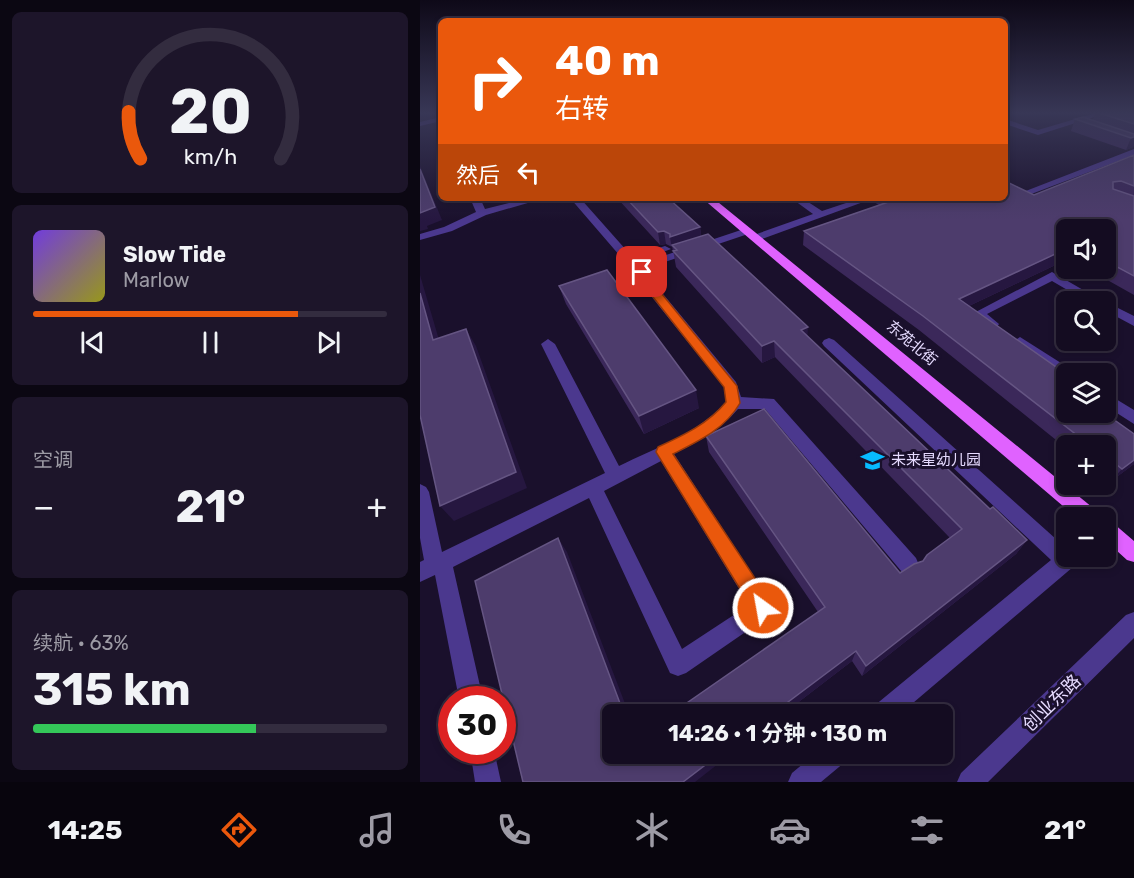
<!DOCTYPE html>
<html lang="zh">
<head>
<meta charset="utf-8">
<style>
	:root { --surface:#140c21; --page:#1d152a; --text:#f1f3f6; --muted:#9d9ba5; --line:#332c3f; --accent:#ea580c }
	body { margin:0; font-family:Rubik,"Noto Sans SC",sans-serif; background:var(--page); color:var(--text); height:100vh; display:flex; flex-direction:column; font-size:22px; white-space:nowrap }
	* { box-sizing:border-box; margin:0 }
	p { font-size:20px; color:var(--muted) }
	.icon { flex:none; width:33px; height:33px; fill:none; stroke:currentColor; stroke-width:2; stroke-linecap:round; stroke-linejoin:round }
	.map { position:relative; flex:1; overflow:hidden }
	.side { display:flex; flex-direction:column; gap:12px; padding:12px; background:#0b0712; width:420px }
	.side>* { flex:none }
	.banner { position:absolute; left:18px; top:18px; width:570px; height:183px; border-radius:9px; box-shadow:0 3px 9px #0003,0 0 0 2px var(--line); background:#ea580c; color:#fff; overflow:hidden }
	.fabs { position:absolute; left:636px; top:219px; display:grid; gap:12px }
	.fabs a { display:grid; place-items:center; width:60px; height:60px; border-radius:9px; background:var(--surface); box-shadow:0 3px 9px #0003,0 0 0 2px var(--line); font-size:30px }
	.speed { position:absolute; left:18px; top:686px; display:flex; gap:12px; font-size:30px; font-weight:700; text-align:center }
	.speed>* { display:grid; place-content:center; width:78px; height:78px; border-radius:50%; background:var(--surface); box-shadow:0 3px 9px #0003,0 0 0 2px var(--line); line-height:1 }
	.speed .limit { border:9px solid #d22; background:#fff; color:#111 }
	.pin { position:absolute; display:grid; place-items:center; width:51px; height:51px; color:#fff; margin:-26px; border-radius:12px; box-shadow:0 3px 9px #0006 }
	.me { position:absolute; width:66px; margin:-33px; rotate:328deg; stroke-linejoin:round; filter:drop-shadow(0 0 4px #0008) }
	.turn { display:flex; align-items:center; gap:21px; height:126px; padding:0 18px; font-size:27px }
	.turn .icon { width:78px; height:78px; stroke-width:2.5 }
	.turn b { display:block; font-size:42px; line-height:51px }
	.then { display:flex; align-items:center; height:57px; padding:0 18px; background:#0003; gap:12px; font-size:22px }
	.big { font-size:45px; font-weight:700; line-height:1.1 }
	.side .widget { flex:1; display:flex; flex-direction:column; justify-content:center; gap:9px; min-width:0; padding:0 21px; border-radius:9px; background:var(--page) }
	.side .dial { align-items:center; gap:0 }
	.dial svg { height:156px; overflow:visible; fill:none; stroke:var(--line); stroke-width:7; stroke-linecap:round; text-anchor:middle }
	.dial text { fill:var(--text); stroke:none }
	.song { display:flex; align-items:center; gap:18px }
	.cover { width:72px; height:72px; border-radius:9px; background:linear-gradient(135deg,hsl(260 70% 55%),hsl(60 70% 35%)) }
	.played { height:6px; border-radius:3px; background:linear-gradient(90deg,var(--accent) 75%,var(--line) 75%) }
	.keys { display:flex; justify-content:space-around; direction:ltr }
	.heat { display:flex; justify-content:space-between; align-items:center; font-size:33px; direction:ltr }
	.charge { height:9px; border-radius:4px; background:linear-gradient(90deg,#34c759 63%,var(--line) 0) }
	.trip { position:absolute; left:182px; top:704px; width:351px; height:60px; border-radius:9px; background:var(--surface); box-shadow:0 3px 9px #0003,0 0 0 2px var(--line); font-weight:700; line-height:60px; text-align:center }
	.menu { display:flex; height:96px; justify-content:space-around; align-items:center; background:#08050d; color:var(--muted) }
	.menu .icon { width:42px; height:42px }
	.menu .active { color:var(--accent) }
	.menu b { font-size:27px; color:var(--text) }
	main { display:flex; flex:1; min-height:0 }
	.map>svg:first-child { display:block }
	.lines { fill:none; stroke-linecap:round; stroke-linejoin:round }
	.minor { fill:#4b388e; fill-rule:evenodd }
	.major { fill:#e062ff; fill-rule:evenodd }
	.wall { fill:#3b285a }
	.shaded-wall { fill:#261740 }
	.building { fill:#4d3c6c; stroke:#655583; stroke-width:1.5 }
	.route { fill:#ea580c; stroke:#983908; stroke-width:1.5 }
	.labels { text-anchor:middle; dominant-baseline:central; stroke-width:6; stroke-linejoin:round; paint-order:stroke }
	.street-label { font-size:15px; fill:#e6dbff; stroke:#1a102c }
	.poi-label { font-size:15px; fill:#e6dbff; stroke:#1a102c; text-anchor:start }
	.near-street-label { font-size:18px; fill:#e6dbff; stroke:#1a102c }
</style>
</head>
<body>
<main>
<section class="side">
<div class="widget dial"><svg viewBox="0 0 100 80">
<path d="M14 69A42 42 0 1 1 86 69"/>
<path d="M14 69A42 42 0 0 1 8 45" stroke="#ea580c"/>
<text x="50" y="56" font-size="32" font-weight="700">20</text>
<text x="50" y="72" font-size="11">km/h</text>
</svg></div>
<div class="widget">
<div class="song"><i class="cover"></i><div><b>Slow Tide</b><p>Marlow</p></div></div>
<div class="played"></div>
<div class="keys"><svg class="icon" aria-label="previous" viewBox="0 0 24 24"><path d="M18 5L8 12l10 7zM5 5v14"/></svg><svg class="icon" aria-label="pause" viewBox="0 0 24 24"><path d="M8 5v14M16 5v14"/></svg><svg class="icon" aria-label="next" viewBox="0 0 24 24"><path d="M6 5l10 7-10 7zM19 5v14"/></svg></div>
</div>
<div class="widget"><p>空调</p>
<div class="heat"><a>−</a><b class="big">21°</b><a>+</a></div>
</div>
<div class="widget"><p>续航 · 63%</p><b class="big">315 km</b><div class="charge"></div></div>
</section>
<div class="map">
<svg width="714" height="782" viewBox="0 0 714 782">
	<rect width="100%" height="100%" fill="#1a102c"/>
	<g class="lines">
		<path class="minor" d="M679,112h11l-72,23 -33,-11v-5l33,11z
			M21,117v4l-21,5v-4z
			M714,149v6l-108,41 -8,-2z
			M50,198h10l5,11 44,-11h16l-59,17 -34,16 -32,9v-6l24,-7 32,-15z
			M150,198h10l47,53h22l16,-5 6,3 -21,8 -30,-1z
			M371,198h11l20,13 39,-13 5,3 -107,39h-8v-4l62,-22z
			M327,228l4,1v4l-98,33 -5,6 1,5 87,105 5,15 33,2 142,159 3,7 -3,7 -7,3 -7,-3 -137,-163h-27c-18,21 -39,32 -64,45l96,147 4,7 -4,7 -84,58 -8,3 -8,-3 -81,-175 -136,69 30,132h-24l-24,-124 -15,7v-20l4,-2 -4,-22v-54l6,3 3,5 13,60 163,-79 -64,-129 7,-5 7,5 64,122c37,-18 79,-33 107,-64l-2,-15 -85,-106 -3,-10 9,-9zM241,461l88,144 -67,44 -78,-158z
			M632,272l52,30h-16l-36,-21 -65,33 12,10 -2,3h-10l-15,-13z
			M686,302l28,14v10l-28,-15z
			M600,337l52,33 2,4h-8v5l-4,-1 -47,-33 -2,-3z
			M409,338l5,2 232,208v8h8l2,4 -3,7 -173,147h-30l4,-8 177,-146 -227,-214 -2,-3 2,-3z
			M686,393l28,17v14l-28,-18z
			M714,612v26l-146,144h-31l4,-9 165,-158z
			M50,750h24l7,32h-26z
			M396,753h33l-4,9 -24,20h-33l4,-9z"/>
		<path class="major" d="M282,198h11l385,314 2,6h-23z
			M686,520l7,3 21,18v21l-7,-2 -21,-19z"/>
	</g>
	<path class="wall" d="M676,112h38v33l-1,2 -7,3 -55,-19 4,-12 18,1z
		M714,155v140l-48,-27h20v-38h-40v30l-97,46 97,106 68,22v30l-24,18 -4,-3v-33h-40v2l-147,-118 -116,-85 1,-14 75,-26 -12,-7h138l29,-3z
		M197,198h51l32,29 1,9 106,100 183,173 37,31 -11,14 -154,122 -10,-15 -69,53h-112l147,-102 -109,-160 -3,-16 194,137 23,-12 27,-23 -175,-181 -13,6 -86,-96 -3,-17h-1v-3l-6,-3 -6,1z
		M139,286l140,122 -55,26 -78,-130z"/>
	<path class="shaded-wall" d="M714,137v8l-1,2 -7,3 5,-12z
		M0,166l22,54 -15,6 1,3 -8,2z
		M280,227l2,14 -30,4 1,5h-1l-2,-13z
		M244,231l2,13 -6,1 -2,-13z
		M646,249v11l-112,53 5,-14z
		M0,275l24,82 -11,-17 -13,-47z
		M388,327l-1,16 -6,-13z
		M46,329l10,17 51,142 -73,33 -14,-15z
		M354,341l1,16 -13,6v-17z
		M276,390l3,18 -55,26 -5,-18z
		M714,460v4l-24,18 12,-13z
		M138,538l9,14 62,162h-5z
		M607,540l-11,14 -154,122 4,-10z
		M436,651l-4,10 -69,53h-11z
		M301,753h11l-37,29h-12z"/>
	<path class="building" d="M676,112h38v12z
		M663,117l51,17v3l-3,1 -56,-19z
		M714,155v31l-13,-5 -8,1v7l21,7v80l-28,-15v-31h-40v19l-107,50 107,75v38h37l31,22v26l-12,9 -16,-13v-10h-15l-168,-130 -119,-85 90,-31 -4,-2h115v-17l29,14z
		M0,169l15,38 -15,6z
		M206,198h42l32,29 -30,10v-3l-6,-3 -6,1z
		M288,234l100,93 -7,3 189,179 3,-2 34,33 -161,126 -10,-15 -84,63h-101l154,-107 -119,-171 58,-27 136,164 14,-9 9,-3 4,-6 35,-26 -188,-188 -12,5 -89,-95 4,-1 -5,-5z
		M187,270l89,120 -57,26 -80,-130z
		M0,293l13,47 33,-11 50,143 -76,34 -20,-91z
		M138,538l66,176h-12v39h109l-38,29h-160l-48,-201z"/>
	<linearGradient id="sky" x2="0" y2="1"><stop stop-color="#0e0918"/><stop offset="0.51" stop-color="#383756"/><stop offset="1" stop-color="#383756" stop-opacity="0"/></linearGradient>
	<rect width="714" height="221" fill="url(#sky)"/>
	<path class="route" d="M222,268l4,1 2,8 89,109 3,17c-15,26 -41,38 -67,51l97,147 2,7 -2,7 -7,3 -7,-3 -100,-163 2,-5c26,-12 50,-23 68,-45l-2,-15 -86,-109 -1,-6z"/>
	<defs>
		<symbol id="school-bare" viewBox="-9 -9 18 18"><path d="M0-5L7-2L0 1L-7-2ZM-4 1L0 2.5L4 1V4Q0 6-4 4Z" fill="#07baff" stroke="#1a102c" stroke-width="2.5" paint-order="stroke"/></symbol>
	</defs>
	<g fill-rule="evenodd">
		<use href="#school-bare" x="436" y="444" width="33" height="33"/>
	</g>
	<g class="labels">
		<g class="street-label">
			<text transform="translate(492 343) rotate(40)">东苑北街</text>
		</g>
		<g class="poi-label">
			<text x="471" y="460">未来星幼儿园</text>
		</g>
		<g class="near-street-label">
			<text transform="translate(632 703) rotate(-44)">创业东路</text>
		</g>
	</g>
</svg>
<div class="fabs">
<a><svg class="icon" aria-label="sound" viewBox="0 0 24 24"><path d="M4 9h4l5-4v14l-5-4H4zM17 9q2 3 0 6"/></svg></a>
<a><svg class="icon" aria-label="search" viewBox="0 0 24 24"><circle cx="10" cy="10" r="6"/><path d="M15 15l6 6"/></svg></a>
<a><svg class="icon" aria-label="layers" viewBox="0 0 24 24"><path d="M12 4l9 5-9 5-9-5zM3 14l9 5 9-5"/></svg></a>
<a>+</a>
<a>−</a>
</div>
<div class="speed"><div class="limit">30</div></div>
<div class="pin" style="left:222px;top:272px;background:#d93025"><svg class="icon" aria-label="arrive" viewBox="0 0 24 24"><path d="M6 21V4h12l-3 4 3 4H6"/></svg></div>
<svg class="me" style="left:343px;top:608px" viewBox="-20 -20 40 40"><circle r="17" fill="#ea580c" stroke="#fff" stroke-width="3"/><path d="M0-11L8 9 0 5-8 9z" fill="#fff"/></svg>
<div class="trip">14:26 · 1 分钟 · 130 m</div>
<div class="banner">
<div class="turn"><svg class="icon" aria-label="right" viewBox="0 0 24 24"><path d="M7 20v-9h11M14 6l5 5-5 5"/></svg><div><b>40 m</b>右转</div></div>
<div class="then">然后<svg class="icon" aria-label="left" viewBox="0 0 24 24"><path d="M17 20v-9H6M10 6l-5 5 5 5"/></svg></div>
</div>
</div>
</main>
<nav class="menu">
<b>14:25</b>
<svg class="icon active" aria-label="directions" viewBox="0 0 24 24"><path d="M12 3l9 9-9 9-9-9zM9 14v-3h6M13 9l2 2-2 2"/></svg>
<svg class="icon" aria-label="music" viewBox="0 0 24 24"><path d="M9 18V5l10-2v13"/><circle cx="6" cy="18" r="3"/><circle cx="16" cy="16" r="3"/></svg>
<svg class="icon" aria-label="phone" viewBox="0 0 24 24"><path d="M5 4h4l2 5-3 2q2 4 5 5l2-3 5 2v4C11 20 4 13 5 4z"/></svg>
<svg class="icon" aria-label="climate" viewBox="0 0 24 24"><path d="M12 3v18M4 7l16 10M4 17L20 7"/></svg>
<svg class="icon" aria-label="car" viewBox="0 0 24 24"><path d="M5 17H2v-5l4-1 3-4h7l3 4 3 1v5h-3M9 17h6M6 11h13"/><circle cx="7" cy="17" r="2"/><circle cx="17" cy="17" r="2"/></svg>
<svg class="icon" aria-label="filters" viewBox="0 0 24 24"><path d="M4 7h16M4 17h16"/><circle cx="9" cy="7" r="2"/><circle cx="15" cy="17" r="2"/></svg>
<b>21°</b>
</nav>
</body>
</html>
